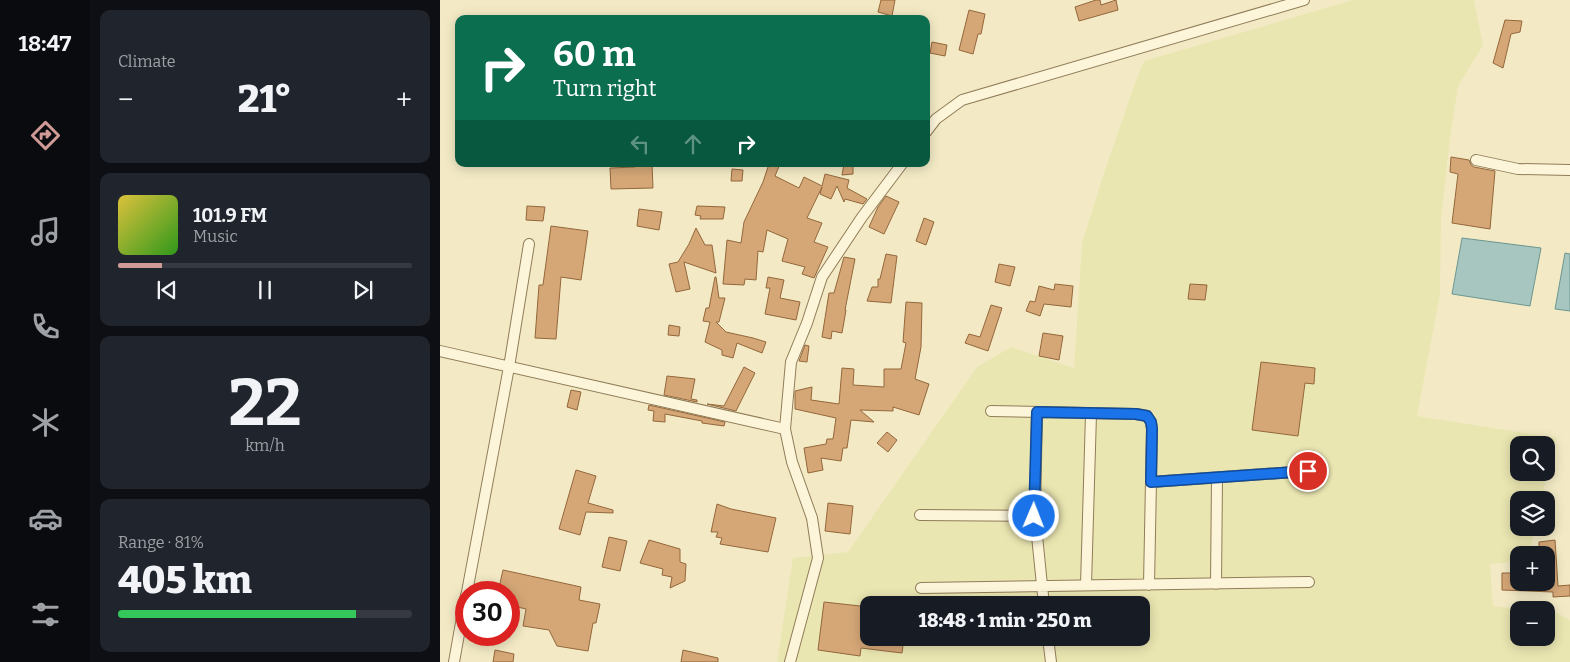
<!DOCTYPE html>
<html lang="en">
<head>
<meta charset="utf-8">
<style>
	:root { --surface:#171b24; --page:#20242c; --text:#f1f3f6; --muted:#9ea1a6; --line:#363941; --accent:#d09a96 }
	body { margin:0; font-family:Bitter,serif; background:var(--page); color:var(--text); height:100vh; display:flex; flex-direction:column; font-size:19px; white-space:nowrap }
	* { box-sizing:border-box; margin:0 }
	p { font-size:16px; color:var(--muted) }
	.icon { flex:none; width:28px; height:28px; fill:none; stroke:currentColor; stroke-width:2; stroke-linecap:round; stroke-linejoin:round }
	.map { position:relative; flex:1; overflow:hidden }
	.sheet { display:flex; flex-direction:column; gap:10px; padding:10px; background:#0d0f14; width:350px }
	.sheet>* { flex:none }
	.guide { position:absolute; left:15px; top:15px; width:475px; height:152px; border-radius:10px; box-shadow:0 2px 12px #0003; background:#0b6e4f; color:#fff; overflow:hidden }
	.tools { position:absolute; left:1070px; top:436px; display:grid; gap:10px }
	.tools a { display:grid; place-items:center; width:45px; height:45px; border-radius:10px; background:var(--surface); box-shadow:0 2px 12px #0003; font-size:25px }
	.speed { position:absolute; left:15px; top:581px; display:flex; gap:10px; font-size:25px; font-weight:700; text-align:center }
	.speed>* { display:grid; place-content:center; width:65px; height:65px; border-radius:50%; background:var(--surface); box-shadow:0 2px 12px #0003; line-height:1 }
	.speed .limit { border:8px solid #d22; background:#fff; color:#111 }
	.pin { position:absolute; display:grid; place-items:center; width:42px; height:42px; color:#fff; margin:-21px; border:2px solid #fff; border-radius:50%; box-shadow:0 1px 5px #0007 }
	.me { position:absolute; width:55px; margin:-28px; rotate:1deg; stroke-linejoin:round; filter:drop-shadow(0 0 4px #0008) }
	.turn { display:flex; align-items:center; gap:18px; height:105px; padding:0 15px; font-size:22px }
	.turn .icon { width:65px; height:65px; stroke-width:2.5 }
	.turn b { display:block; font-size:35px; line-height:42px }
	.lanes { display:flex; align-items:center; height:48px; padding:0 15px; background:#0003; justify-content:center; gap:25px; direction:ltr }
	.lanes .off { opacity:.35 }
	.big { font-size:38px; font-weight:800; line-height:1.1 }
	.sheet .widget { flex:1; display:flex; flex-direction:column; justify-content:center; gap:8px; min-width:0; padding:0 18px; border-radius:10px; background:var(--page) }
	.sheet .dial { align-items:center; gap:0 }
	.dial b { font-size:65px; line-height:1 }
	.song { display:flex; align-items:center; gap:15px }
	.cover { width:60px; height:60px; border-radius:8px; background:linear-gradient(135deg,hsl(50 70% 55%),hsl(110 70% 35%)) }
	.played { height:5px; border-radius:2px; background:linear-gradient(90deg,var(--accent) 15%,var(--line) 15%) }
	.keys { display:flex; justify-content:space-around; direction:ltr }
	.heat { display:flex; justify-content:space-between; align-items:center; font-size:28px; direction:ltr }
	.charge { height:8px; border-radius:4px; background:linear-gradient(90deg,#34c759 81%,var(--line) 0) }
	.trip { position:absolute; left:420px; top:596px; width:290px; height:50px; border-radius:10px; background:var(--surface); box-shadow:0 2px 12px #0003; font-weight:800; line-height:50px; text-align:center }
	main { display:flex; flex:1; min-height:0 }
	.tabs { display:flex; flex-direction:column; width:90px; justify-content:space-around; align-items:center; background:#090b0e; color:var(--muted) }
	.tabs .icon { width:35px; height:35px }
	.tabs .current { color:var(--accent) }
	.tabs b { font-size:22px; color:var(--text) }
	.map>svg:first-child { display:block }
	.farmland { fill:#eae6b1; fill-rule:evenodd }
	.water { fill:#a7c6c0; stroke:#6c9690 }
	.building { fill:#d5a777; stroke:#93673b }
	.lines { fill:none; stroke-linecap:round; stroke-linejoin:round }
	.street-casing { stroke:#917c58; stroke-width:12 }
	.street { stroke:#fcf5da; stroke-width:10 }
	.route-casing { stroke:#114b97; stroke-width:12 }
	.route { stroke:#1a73e8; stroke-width:9 }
</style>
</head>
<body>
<main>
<nav class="tabs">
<b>18:47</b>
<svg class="icon current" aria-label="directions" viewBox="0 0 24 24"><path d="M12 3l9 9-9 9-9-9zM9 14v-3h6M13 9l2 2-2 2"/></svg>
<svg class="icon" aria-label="music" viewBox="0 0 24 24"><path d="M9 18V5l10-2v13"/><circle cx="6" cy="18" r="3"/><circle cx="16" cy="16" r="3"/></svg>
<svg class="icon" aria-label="phone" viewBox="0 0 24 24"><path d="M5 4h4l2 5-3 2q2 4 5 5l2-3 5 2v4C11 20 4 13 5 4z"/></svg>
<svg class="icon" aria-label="climate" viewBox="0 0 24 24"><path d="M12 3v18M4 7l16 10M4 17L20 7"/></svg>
<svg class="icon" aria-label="car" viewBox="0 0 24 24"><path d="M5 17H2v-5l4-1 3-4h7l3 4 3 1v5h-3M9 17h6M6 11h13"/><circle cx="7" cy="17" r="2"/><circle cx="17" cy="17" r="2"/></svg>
<svg class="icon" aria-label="filters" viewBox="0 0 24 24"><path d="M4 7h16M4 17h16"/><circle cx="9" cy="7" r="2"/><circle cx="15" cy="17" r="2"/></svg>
</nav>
<section class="sheet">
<div class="widget"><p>Climate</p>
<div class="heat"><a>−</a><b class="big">21°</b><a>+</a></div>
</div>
<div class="widget">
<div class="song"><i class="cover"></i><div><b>101.9 FM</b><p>Music</p></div></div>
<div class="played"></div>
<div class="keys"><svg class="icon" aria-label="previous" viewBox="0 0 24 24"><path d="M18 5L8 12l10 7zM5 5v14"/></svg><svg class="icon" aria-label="pause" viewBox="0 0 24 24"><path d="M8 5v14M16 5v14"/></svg><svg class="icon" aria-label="next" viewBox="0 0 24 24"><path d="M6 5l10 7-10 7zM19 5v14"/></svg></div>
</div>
<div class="widget dial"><b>22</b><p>km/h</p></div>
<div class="widget"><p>Range · 81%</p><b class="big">405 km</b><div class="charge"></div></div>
</section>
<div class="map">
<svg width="1130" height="662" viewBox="0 0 1130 662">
	<rect width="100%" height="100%" fill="#f3eac5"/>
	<path class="farmland" d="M913,0h121l9,45 -25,41 -8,52 -9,82 -1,74 -23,122 139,22 -15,62h-22v28h16l-6,27h-10v6l-29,3 3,42 35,4h-9v28h27v-26l11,1 13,7v42h-793l16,-104 55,-6 129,-185 34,-20 63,21 8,-125 21,-67 32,-93 9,-22zM1079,445h27v27h-27zM429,605h272v33h-272z"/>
	<path class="water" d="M1022,238l79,10 -11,58 -78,-12z
		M1125,253l5,1v57l-15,-2z"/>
	<path class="building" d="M441,0h14l-3,16 -14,-4z
		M656,0h4l1,5 15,-5 2,10 -39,11 -4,-14z
		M529,10l16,4 -4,20h-3l-5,20 -14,-4z
		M1065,20l17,1 -2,11 -9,2 -8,34 -10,-5z
		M492,42l15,3 -2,11 -15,-3z
		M1011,157l18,3 2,5 3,2 21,4 -5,58 -38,-6 6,-49 -8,-2z
		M195,164h17l1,24 -42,1 -1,-21 25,-1z
		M329,164h11l-5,12 24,12 5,-11 18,9 3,-12 24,6 -2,8 20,11 -4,5 -18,-5 -1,3 -7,-16 -6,13 -11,-5 2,-7 -15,31 15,5 -8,19 14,5 -14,31 -12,-4 3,-7 -23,-6 6,-22 -21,-9 -4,22 -5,-1 -2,29 -11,-1 -1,6 -21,-1 4,-44 14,3 3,-21 19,-40z
		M404,164h9v10l-11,1z
		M292,169l11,1 -1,11h-11z
		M446,196l13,6 -15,32 -15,-7 9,-20z
		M87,206l18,1 -2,14 -17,-1z
		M257,206l28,1 -2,12h-23l1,-3 -6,-1z
		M199,209l23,3 -3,18 -22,-4z
		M484,218l10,4 -8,23 -10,-4z
		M111,226l37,5 -7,49 -20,-3 -5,62 -21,-1 4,-53h4z
		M256,228l9,17h7l4,28 -32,-11 6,27 -14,3 -7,-28 9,-2 11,-18z
		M446,254l11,2 -6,47 -24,-2 5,-14h6v-8h2z
		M404,257l11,2 -10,51h1l-4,23 -10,-2 -1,8 -9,-2 7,-44h5z
		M559,264l16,3 -5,19 -15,-4z
		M275,277h1l3,21h6l-6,24h-3l10,10 27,6 13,4 -4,11 -25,-10 -4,15 -11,-3v-5l-17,-8 5,-20 -7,-1 3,-13h3z
		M328,277l16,3 -4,18 20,4 -4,18 -31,-6 5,-26h-4z
		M615,284l18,2 -2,21 -27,-3 -4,12 -14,-5 4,-10 5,1 4,-16 15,4z
		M750,284l17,1 -2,15 -17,-1z
		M466,302l16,1 -1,44 -6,32 14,5 -10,31 -26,-8v4l-33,-1 14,12 -23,-2 -4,28h-4l-2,13 -20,-3 2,12 -15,3 -4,-25 22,-4 1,-5h6l3,-21 -41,-9v-18l17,-4 -1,13 28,4 3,-36 12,1 -1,16 31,2v-18h17l5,-26 -3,-1z
		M551,305l11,3 -14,43 -23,-8 4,-9 11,3z
		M229,325l11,2 -1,9 -11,-1z
		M603,333l20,3 -4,24 -20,-4z
		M365,345l4,1 -2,16 -8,-1z
		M821,362l54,6 -1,16 -9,-1 -7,53 -46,-6z
		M304,367l11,6 -19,38 -29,-7 17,2z
		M227,376l28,3 -4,20 6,1v2l-33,-7z
		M131,390l10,2 -4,18 -10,-3z
		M209,405l76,17 -1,4 -22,-3v-2l-37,-7v8l-12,-1 1,-10 -6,-1z
		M447,432l10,8 -9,12 -11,-9z
		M136,470l20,6 -8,27 25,7v3l-27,-1 -6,23 -21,-6z
		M388,503l25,3 -3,28 -25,-3z
		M277,504l14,5 45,9 -8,34 -48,-8 2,-6 -6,-1 2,-5h-7z
		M169,537l18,4 -7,30 -18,-4z
		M209,540l31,9v13l6,2 -1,17 -15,7 2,-11 -10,-2 1,-6 -23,-6z
		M1115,540l3,46 12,-1v11l-17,1v-5l-51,-2v-17h17v9h27v-27h-7v-13z
		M63,570l78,17 -2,13 21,4 -4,19h-3l-5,28 -31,-5 -8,-16 -26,-4 3,-17 -17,-4v-13h-11z
		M384,602l45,5v31h35l-2,15 -41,-5 -1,8 -42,-6z
		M55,650l19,4 -1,8h-20z
		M243,650l35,8v4h-37z"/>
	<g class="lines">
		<defs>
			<path id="street" d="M486,132l10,-13 26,-19 342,-100
				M1036,160l42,9 52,1
				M0,351l345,78
				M551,411l145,3 11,2 4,6 1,7 -3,156
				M597,412l-2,104 9,89
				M711,482l157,-11
				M480,515l115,1
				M776,584l1,-106
				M646,585l5,-171
				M481,588l388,-6
				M27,592l42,-225 20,-123
				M608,638l3,24
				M14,662l12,-67
				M350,662l28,-104 -6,-40 -20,-56 -7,-33 6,-67 16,-39 15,-46 40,-60 40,-53"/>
		</defs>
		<use href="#street" class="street-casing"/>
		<use href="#street" class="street"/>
	</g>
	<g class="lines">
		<defs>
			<path id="route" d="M594,516l3,-104 99,2 11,2 4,6 1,7 -1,53 157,-11"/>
		</defs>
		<use href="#route" class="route-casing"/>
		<use href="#route" class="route"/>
	</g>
</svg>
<div class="tools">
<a><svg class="icon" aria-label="search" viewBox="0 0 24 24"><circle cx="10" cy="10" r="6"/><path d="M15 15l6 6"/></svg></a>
<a><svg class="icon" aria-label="layers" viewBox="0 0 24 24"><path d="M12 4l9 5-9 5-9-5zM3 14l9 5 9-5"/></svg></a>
<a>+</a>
<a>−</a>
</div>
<div class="speed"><div class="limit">30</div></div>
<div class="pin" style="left:868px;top:471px;background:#d93025"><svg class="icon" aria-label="arrive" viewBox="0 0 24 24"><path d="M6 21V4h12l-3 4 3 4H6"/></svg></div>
<svg class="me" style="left:594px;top:516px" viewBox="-20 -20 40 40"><circle r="17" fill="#1a73e8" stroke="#fff" stroke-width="3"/><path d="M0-11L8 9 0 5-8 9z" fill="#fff"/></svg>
<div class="trip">18:48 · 1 min · 250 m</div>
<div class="guide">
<div class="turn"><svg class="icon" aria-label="right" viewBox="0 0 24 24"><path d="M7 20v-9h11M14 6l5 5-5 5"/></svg><div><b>60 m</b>Turn right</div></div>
<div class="lanes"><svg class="icon off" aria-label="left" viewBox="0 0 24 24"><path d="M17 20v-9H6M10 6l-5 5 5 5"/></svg><svg class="icon off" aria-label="ahead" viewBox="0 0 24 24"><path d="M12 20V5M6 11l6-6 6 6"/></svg><svg class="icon" aria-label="right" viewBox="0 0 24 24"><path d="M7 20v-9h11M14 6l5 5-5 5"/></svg></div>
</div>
</div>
</main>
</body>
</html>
